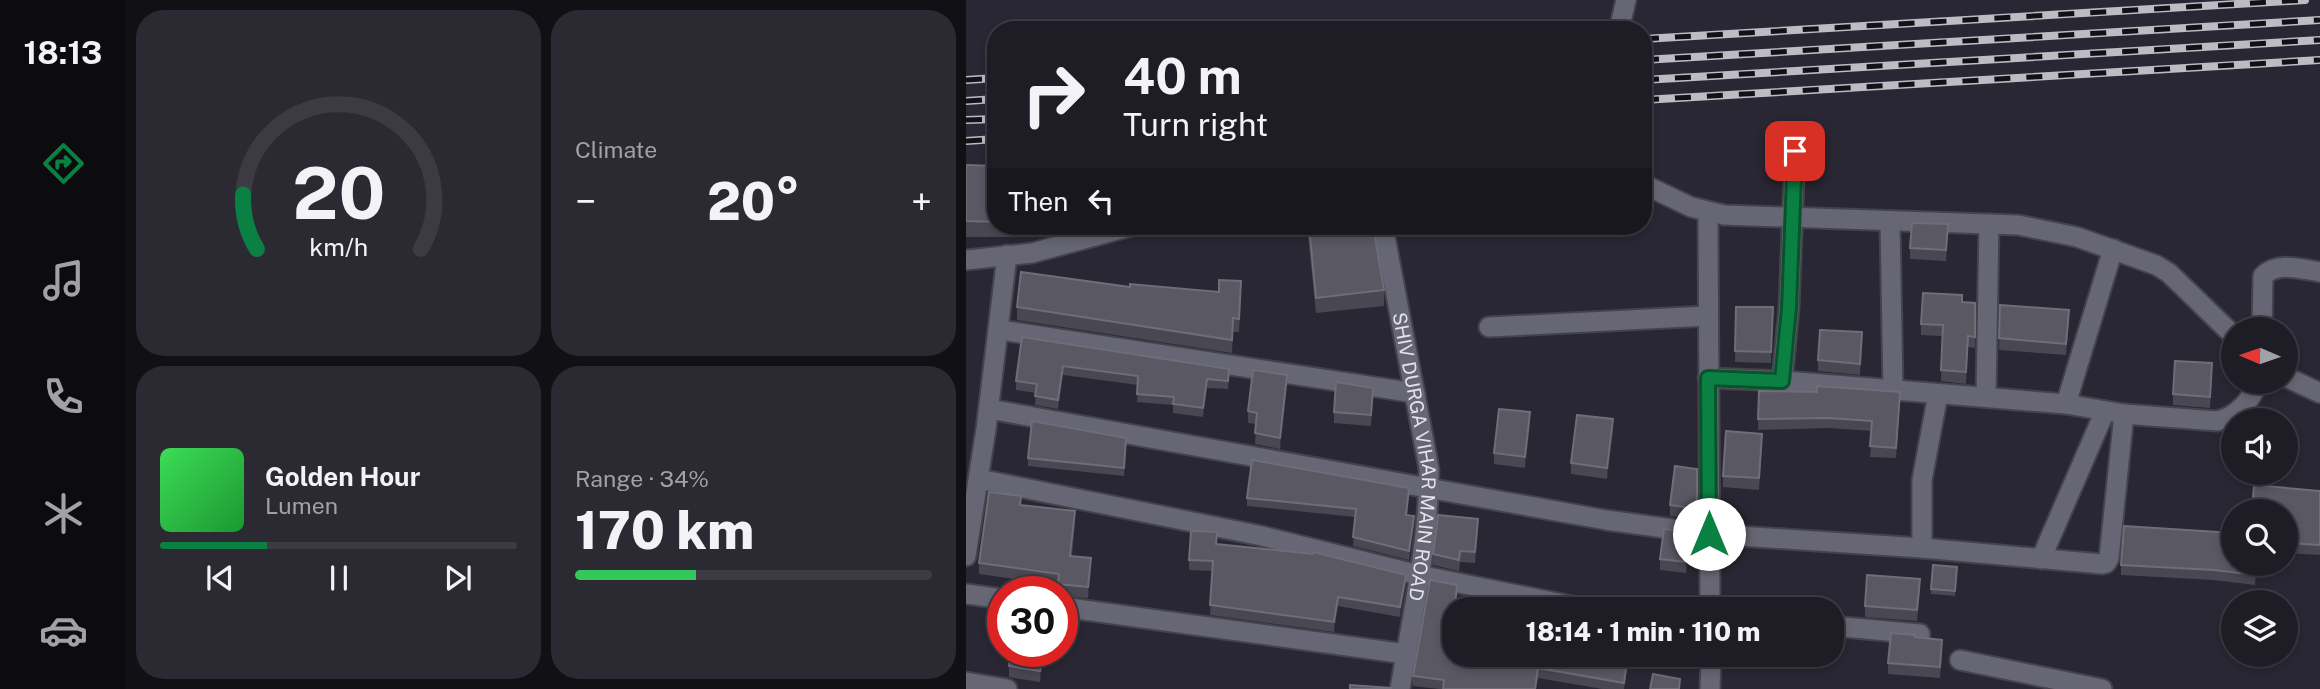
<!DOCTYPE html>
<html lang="en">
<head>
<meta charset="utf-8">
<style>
	:root { --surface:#1e1d26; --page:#2b2a32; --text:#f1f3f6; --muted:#a1a2a7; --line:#3c3b43; --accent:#0b8043 }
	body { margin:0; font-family:"Public Sans",sans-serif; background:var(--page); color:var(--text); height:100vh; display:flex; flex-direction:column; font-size:26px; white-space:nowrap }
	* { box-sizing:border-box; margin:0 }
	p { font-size:23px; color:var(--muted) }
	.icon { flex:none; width:38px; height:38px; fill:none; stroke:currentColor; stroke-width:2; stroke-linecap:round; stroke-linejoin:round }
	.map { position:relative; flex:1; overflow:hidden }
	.side { display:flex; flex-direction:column; gap:10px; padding:10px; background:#101015; width:840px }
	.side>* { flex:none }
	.hud { position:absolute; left:21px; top:21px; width:665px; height:214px; border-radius:28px; box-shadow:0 4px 10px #0003,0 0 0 2px var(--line); background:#1e1d26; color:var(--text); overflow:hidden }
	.needle { width:46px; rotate:272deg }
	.controls { position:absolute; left:1255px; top:317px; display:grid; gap:14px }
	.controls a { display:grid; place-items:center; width:77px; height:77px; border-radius:50%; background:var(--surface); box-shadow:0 4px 10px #0003,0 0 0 2px var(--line); font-size:35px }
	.speed { position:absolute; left:21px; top:576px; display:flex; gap:14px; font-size:35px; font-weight:700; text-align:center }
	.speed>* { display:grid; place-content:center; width:91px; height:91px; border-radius:50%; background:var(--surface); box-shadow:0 4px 10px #0003,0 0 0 2px var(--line); line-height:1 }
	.speed .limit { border:10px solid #d22; background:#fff; color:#111 }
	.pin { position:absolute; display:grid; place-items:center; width:60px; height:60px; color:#fff; margin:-30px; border-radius:14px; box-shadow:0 4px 10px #0006 }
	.me { position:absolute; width:77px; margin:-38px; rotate:0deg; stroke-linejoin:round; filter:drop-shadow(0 0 5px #0008) }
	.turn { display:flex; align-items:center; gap:24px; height:147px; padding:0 21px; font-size:32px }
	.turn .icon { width:91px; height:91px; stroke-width:2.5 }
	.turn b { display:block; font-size:49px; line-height:60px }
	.then { display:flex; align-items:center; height:66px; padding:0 21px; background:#0003; gap:14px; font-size:26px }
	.big { font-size:52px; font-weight:800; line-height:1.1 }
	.side .tile { flex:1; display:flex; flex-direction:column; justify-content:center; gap:10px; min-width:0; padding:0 24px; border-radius:28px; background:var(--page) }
	.side .dial { align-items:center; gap:0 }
	.dial svg { height:182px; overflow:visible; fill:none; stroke:var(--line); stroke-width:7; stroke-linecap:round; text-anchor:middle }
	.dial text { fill:var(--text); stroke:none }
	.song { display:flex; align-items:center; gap:21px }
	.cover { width:84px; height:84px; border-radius:10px; background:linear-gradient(135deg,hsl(130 70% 55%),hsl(130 70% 35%)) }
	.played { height:7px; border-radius:4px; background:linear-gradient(90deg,var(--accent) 30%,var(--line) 30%) }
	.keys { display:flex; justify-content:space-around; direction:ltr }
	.heat { display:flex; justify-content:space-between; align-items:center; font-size:38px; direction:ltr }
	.charge { height:10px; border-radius:5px; background:linear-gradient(90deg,#34c759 34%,var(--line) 0) }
	.side .tiles { flex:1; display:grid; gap:10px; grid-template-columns:repeat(2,1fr) }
	.trip { position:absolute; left:476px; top:597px; width:402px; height:70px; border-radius:28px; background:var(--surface); box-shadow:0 4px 10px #0003,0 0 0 2px var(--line); font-weight:800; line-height:70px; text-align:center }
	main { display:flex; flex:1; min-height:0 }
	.dock { display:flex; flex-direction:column; width:126px; justify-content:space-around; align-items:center; background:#0c0c0f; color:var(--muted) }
	.dock .icon { width:49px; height:49px }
	.dock .selected { color:var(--accent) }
	.dock b { font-size:32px; color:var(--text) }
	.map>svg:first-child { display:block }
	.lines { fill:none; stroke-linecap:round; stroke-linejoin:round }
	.minor-casing { stroke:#44434c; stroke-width:23 }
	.tertiary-casing { stroke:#44434c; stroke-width:23 }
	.minor { stroke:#676674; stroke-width:19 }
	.tertiary { stroke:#676674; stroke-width:19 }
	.rail-casing { stroke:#bdbcc5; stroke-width:8 }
	.rail { stroke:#111116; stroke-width:5; stroke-dasharray:16; stroke-linecap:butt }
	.wall { fill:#484752 }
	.shaded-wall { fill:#34333f }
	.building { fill:#595863; stroke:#6e6d78; stroke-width:2 }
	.route-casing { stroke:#07532c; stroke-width:18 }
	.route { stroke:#0b8043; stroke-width:12 }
	.labels { text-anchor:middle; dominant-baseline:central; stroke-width:7; stroke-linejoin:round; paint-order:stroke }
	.street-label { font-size:19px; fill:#e4e3eb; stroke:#111116 }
</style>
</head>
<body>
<main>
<nav class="dock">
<b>18:13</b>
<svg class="icon selected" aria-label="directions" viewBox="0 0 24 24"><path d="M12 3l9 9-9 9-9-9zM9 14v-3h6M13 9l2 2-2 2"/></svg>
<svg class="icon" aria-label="music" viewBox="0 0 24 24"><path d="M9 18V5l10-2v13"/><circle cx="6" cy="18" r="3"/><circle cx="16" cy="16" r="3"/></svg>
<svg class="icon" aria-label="phone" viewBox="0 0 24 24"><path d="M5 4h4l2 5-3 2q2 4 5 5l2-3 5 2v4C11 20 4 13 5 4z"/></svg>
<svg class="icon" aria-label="climate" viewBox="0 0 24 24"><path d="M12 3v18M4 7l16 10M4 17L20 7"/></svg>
<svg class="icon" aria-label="car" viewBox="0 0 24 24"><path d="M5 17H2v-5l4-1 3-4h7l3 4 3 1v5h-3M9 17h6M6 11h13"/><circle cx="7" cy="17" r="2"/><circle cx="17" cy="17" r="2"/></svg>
</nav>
<section class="side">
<div class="tiles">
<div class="tile dial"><svg viewBox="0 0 100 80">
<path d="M14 69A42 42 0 1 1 86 69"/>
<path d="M14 69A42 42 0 0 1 8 45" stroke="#0b8043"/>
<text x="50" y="56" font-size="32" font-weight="700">20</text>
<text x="50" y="72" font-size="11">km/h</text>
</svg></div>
<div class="tile"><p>Climate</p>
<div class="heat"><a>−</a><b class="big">20°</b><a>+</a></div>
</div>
<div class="tile">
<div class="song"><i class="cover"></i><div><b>Golden Hour</b><p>Lumen</p></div></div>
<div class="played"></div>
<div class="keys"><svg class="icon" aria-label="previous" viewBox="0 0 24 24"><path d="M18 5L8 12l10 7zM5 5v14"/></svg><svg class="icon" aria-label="pause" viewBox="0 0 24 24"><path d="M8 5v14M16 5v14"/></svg><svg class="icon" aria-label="next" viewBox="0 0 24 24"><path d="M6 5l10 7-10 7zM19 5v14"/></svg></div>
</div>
<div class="tile"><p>Range · 34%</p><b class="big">170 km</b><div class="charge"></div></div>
</div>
</section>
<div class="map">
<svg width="1354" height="689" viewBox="0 0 1354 689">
	<rect width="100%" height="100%" fill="#282733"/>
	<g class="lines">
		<defs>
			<g id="minor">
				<path d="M677,184l48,23 33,8 294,10 59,12 79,28 13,8 64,62"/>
				<path d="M742,212l2,397"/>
				<path d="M924,222l3,168"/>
				<path id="s1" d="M417,226l46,243c0,73 -17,148 -29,220"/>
				<path d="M523,327l218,-11"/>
				<path d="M1296,329l1,-53c14,-15 38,-7 57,-4"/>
				<path d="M34,330l415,63"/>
				<path d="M1320,377l34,16"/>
				<path d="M742,378l77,3 281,23 58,10 93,7c20,-4 35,-22 41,-39"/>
				<path d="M816,381l7,-73 6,-157"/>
				<path d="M1020,397l3,-173"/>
				<path d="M1100,404l47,-155"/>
				<path d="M23,409l617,111 103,14 213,14 180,16 4,-1 3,-5 15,-144"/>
				<path d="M13,479l283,57 157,39 168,34"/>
				<path d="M956,548v-68l16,-86"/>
				<path d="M0,556l20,-127 21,-174"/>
				<path d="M1075,559l64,-148"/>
				<path d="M0,594l37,5"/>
				<path d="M96,607l344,47"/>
				<path d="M866,626l88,8"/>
				<path d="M994,660l142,29"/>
				<path d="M0,682l41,7"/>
				<path d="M744,689l1,-35"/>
			</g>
			<path id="tertiary" d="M653,30l7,-30
				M0,260l66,-7 100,-27"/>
		</defs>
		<use href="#minor" class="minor-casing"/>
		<use href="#tertiary" class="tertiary-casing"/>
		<use href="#minor" class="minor"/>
		<use href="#tertiary" class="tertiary"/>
		<defs>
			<path id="rail" d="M677,39l662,-39
				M677,60l677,-40
				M0,80l30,-2
				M677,80l677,-40
				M677,100l677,-40
				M0,101l30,-2
				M0,120l30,-1
				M0,141l30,-2"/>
		</defs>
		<use href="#rail" class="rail-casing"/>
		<use href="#rail" class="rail"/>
	</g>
	<path class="wall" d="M0,165l30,1v60h19v11h-49z
		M341,226h66l11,64v16l-68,7z
		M982,235l-2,26 -36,-2v-11z
		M164,287l111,7 -2,38h-6l-1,21 -215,-33v-13z
		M996,302l13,1v45l-7,-1 -2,37 -25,-3 1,-45 -21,-1v-11z
		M1034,305l69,16 -3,34 -67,-5z
		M770,307h37l-2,56 -36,-1z
		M56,337l207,40 -1,12 -21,-1 -4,29 -30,-4v-8l-36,-3 1,-17 -75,-10 -5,34 -23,-4 1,-12 -20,-3v-9z
		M896,343l-2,32 -42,-4v-11z
		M1246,374l-2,34 -37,-3v-11z
		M321,386l-7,63 -25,-5 1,-20 -8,-1v-12z
		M793,391l141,12 -4,55 -26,-1 2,-26 -44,-3 -70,2z
		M407,399l-2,27 -37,-3v-11z
		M564,423l-5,45 -31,-4v-11z
		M647,430l-6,49 -36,-5v-11z
		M796,445l-3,45 -36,-3v-11z
		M160,446l-2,30 -96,-10v-8z
		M731,469v51l-27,-4v-11z
		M1354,491v64l-34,-2v-42z
		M443,497l-2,18 7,9 -5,36 -56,-14 2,-29 -108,-11v-8z
		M55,505l54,17 -3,34 19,13 -3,29 -26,-2v-4h-4v-7l-79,-11v-11z
		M512,530l-3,33 -15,-1 -1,9 -26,-6v-11z
		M251,544l189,40 -6,33 -62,-11 -4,26 -124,-17 2,-44 -23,-1v-10z
		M724,544l-4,29 -26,-3v-11z
		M1291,564l-2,21 -41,-5 -93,-5v-10z
		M991,573l-2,23 -24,-2v-5z
		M954,590l-3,31 -52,-4v-11z
		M491,595l-3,59h175l-5,35h-22l-64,-11 -2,11h-97l-26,-3v-10z
		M78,651l-4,31 -31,-5v-11z
		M976,651l-2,27 -52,-4v-11z"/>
	<path class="shaded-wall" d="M97,366v9l-5,34v-9z
		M321,375v11l-7,63v-11z
		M241,379v9l-4,29v-9z
		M564,412v11l-5,45v-11z
		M647,419v11l-6,49v-11z
		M109,511v11l-5,45v-11z
		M448,516v8l-5,36v-9z
		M512,519v11l-3,33v-11z
		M724,533v11l-4,29v-11z
		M125,558v11l-3,29v-11z
		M440,575v9l-6,33v-10z
		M372,597v9l-4,26v-10z
		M77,651h1l-4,31v-11z
		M662,654h1l-5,35v-6z"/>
	<path class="building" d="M0,165l30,1v56l-30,-1z
		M946,223l36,1 -2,26 -36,-2z
		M343,226h64l11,64 -68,8z
		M55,272l109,15v-3l89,8v-12l22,1 -2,38 -6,-1 -1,22 -215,-33z
		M957,293l39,2v7l13,1v34l-7,-1 -2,36 -25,-2 2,-45 -22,-1z
		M1034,305l69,5 -3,34 -67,-6z
		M770,307h37l-2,45 -36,-1z
		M854,330l42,2 -2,32 -42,-4z
		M56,337l207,32 -1,12 -21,-2 -4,29 -30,-4 1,-7 -37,-3 1,-18 -75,-10 -5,34 -23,-4 2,-12 -21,-3z
		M1209,361l37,2 -2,34 -37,-3z
		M287,370l34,5 -7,63 -25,-5 2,-20 -9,-2z
		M370,382l37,6 -2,27 -37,-3z
		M851,386l83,6 -4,56 -26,-2 2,-25 -44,-3 -70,1 1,-28 58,1z
		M533,409l31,3 -5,45 -31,-4z
		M611,415l36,4 -6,49 -36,-5z
		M66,421l94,17 -2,30 -96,-10z
		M760,431l36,3 -3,44 -36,-2z
		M286,460l157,28 -3,27 8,1 -5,35 -56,-14 3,-28 -109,-11z
		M709,466l22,3v40l-27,-4z
		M1288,485l66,6v54l-34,-2v-32h-34z
		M23,492l32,4 -1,9 55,6 -5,45 21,2 -3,29 -30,-3 1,-10 -80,-11z
		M472,515l40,4 -3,33 -15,-1 -1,9 -26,-6z
		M1158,526l109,7v31h23l-1,11 -41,-5 -93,-5z
		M698,529l26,4 -4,29 -26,-3z
		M225,531l26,1 -1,12 97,10v-2l93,23 -6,32 -62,-10 -4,25 -124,-17 3,-44 -24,-1z
		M967,565l24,2 -2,24 -24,-2z
		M901,575l53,4 -3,31 -52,-4z
		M464,580l27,5 -2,20 31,4h-32v45h174l-4,29 -86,-15 -3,21h-92l1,-9 -31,-4z
		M925,633l24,2v2l27,3 -2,27 -52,-4z
		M45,651h32l-3,20 -31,-5z
		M687,674l27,5 -1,10h-29z
		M384,685l41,3v1h-41z"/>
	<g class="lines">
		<defs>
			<path id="route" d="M743,534l-1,-156 74,3 7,-73 6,-157"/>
		</defs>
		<use href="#route" class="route-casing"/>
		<use href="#route" class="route"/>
	</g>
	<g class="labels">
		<g class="street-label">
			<text stroke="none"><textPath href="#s1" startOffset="234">SHIV DURGA VIHAR MAIN ROAD</textPath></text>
		</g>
	</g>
</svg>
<div class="controls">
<a><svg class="needle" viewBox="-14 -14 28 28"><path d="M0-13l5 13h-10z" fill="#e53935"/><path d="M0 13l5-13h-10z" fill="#a1a2a7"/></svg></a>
<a><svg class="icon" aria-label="sound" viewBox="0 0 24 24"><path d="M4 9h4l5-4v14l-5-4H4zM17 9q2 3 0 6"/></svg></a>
<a><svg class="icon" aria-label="search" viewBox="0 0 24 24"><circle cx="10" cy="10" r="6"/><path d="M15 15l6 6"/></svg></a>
<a><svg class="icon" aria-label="layers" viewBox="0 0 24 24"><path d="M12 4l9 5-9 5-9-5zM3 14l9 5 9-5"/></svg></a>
</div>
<div class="speed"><div class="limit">30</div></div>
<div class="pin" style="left:829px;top:151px;background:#d93025"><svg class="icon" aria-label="arrive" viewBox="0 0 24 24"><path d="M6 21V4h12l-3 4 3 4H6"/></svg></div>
<svg class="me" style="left:743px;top:534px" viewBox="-20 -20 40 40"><circle r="19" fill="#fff"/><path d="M0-13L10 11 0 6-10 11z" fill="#0b8043"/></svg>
<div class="trip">18:14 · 1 min · 110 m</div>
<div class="hud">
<div class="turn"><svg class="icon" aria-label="right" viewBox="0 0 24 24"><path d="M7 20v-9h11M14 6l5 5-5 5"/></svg><div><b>40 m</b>Turn right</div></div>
<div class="then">Then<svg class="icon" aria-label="left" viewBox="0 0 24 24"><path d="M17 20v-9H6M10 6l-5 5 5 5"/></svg></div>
</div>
</div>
</main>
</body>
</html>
